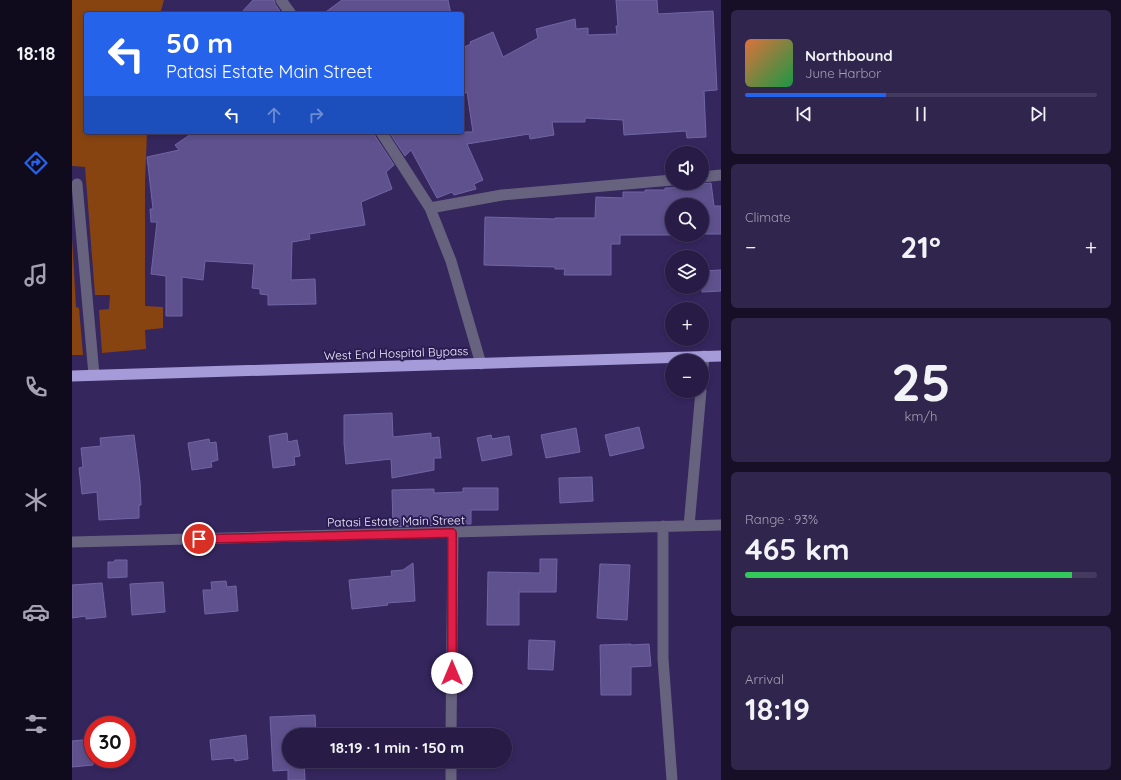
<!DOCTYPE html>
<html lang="en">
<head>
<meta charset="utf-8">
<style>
	:root { --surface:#281c46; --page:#30254d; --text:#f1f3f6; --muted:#a5a1b3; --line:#443a5f; --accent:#2563eb }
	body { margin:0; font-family:Quicksand,sans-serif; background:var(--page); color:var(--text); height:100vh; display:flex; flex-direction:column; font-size:15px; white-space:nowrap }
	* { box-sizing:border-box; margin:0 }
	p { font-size:13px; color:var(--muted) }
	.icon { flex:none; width:22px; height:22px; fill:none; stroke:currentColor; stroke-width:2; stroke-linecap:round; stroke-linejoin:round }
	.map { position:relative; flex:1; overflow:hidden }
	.panel { display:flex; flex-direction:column; gap:10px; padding:10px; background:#160f26; width:400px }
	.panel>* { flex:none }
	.banner { position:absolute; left:12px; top:12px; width:380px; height:122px; border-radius:4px; box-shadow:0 2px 6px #0003,0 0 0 1px var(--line); background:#2563eb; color:#fff; overflow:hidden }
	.buttons { position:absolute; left:593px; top:146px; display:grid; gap:8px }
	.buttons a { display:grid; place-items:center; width:44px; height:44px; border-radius:50%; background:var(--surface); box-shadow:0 2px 6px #0003,0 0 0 1px var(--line); font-size:20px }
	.speed { position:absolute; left:12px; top:716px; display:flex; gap:8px; font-size:20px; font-weight:700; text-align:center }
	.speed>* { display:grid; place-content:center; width:52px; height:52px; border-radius:50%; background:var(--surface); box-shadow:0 2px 6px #0003,0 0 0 1px var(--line); line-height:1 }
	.speed .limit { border:6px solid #d22; background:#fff; color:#111 }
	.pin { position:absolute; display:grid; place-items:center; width:34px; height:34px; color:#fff; margin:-17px; border:2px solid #fff; border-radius:50%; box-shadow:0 1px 4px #0007 }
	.me { position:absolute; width:44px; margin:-22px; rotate:0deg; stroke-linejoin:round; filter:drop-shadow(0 0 3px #0008) }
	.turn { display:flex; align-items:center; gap:14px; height:84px; padding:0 16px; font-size:18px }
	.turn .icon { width:52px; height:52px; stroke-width:2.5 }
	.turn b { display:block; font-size:28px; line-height:34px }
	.lanes { display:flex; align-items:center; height:38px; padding:0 16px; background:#0003; justify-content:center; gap:20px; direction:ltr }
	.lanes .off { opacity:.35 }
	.big { font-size:30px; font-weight:800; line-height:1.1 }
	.panel .card { flex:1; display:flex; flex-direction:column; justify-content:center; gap:6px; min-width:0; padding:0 14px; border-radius:6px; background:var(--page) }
	.panel .dial { align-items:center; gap:0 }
	.dial b { font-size:52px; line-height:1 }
	.song { display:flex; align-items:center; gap:12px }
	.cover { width:48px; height:48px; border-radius:6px; background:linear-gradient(135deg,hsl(20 70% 55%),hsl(140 70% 35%)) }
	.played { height:4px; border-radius:2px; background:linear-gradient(90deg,var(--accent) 40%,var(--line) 40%) }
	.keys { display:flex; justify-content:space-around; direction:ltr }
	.heat { display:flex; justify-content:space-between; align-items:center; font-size:22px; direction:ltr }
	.charge { height:6px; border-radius:3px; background:linear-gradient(90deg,#34c759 93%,var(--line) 0) }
	.trip { position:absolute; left:210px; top:728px; width:230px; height:40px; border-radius:20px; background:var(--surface); box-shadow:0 2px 6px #0003,0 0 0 1px var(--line); font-weight:800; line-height:40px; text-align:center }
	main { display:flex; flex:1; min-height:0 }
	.tabs { display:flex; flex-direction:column; width:72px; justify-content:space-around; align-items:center; background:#100b1c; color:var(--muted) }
	.tabs .icon { width:28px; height:28px }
	.tabs .on { color:var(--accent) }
	.tabs b { font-size:18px; color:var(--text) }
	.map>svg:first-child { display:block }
	.green { fill:#874411 }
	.building { fill:#5e518e; stroke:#7265a4 }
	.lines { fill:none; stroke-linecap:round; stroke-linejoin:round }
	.minor { stroke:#67637f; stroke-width:11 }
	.trunk { stroke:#a69bd9; stroke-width:11 }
	.route-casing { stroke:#92132f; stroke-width:10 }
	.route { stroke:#e11d48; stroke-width:7 }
	.labels { text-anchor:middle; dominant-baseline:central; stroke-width:4; stroke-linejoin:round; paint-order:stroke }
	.street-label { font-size:12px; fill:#f2f0ff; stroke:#2b1b53 }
</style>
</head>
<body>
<main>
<nav class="tabs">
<b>18:18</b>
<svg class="icon on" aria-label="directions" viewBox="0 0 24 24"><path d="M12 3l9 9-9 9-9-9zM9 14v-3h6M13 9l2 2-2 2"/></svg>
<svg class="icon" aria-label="music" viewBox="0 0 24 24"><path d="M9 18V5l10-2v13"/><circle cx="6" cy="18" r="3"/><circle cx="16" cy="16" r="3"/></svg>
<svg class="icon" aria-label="phone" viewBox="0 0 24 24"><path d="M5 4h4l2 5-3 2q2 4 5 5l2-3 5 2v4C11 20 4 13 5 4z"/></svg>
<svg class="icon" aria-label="climate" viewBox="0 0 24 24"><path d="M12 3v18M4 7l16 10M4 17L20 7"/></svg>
<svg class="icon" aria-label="car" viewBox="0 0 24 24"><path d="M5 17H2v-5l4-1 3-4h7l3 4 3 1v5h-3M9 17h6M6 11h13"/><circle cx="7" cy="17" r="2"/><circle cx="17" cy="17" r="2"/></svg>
<svg class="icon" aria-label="filters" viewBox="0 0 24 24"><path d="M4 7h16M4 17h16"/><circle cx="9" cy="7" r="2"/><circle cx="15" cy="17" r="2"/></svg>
</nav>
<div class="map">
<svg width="649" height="780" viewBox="0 0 649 780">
	<rect width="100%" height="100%" fill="#35265e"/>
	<path class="green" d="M0,0h92l-4,14h-74v118h61l-2,51v123l18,1v21l-18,2 1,19 -44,4 -3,-43 10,-1 1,-14h-15l-10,-128 -13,-1z
		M0,237l4,70 3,1 4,47h-11z"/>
	<path class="building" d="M181,0h21l1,4 7,10h-42z
		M270,0h106l3,14h-128z
		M544,0h41l1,14 55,-3 4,79 -13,1 2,46 -19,1 -1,-7 -62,4 -1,-15 -38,-2v4h-33l2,13 -24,4 -1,-5 -62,10 16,36 -9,4 2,5 -22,6 -2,-3 -15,6 -26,-48 -6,6 -16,-24h84l-6,-40 -5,3v-47l9,-4 -1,-2 23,-10 10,25 35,-19 -2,-9 39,-10 1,10 12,-1v7l29,-1 -1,-8h2z
		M122,132h180l1,4 19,29 -8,7 6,17 -31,13 4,23 -56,9 1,5 -18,3 -1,38 24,-1 1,25 -48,1v-10l-8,-1v-5l-8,-1 2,-24 -49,-3 -2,19 -21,-3v39h-16v-40l-15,-2 6,-52h-6l-1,-13h3l-6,-52 32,-7 -4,-5z
		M639,183l3,23h7v28h-19v-32l-30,1v32h-52v9h-9v31h-47l1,-6h-10v-2l-71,-2 1,-48 70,2v-1h40l1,-21 27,1v-6h22v-2h20v-2l31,-1 6,-1v-2z
		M649,270v21l-19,1v-21z
		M320,413l1,24 38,-4v5l8,-1 2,21h-7v12l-42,8 -1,-19 -45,5 -2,-21v-28z
		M567,427l5,21 -34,8 -5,-21z
		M504,428l4,24 -34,6 -5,-23z
		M215,433l1,9 9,-2 3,16 -6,1 1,8 -22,3 -4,-32z
		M62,435l6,47 1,23h-2v13l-40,2 -2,-28 -15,2 -3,-26 4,-1 -2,-19 20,-2 -1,-8z
		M419,435l1,4 17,-3 3,19 -30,6 -5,-23z
		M137,439l1,4 6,-1 2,18 -7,2 1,5 -20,3 -4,-27z
		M520,477l1,24 -33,2 -1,-25z
		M391,488h35v22h-27v14l-32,-1v2l-46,2 -1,-37 42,-1v4l29,-1z
		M468,559h17l-1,33h-37v33h-32l1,-53 52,1z
		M43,560h12v17l-19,1v-16h6z
		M341,563l2,38 -28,2 1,2 -36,4 -3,-29 43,-4 -1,-5 12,-1z
		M528,564l30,1 -3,55 -30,-2z
		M154,581l1,6 9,-1 2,25 -33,3 -2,-24h9l-1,-8z
		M91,582l2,30 -33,3 -2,-31z
		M30,583l4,34 -20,2v-3l-14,2v-33z
		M457,640l26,1 -2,29 -25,-1z
		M559,644v1l18,-1 2,22 -20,1v28h-30l-1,-50z
		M243,715l1,20h-27v26h15l1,19h-17v-10l-15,1 -3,-54z
		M174,735l2,24 -13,2 -1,-3 -22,2 -2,-20z
		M21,739v26l-21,2v-26z"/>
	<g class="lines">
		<path class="minor" d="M209,0l10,14
			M309,132l49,76 21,53 30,103
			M630,177l19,-2
			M5,184l17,191
			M358,208l72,-13 170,-15
			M630,378l2,-22
			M591,526v133l9,121
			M617,526l12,-135
			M0,542l649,-17
			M379,735l2,-202
			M379,780v-19"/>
		<path class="trunk" d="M0,376l649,-20"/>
	</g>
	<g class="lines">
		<defs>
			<path id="route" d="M127,539l253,-6v140"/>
		</defs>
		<use href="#route" class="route-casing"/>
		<use href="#route" class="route"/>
	</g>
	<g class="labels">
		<g class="street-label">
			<text transform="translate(324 353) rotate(-2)">West End Hospital Bypass</text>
			<text transform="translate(324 521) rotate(-1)">Patasi Estate Main Street</text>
		</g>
	</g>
</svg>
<div class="buttons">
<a><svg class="icon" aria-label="sound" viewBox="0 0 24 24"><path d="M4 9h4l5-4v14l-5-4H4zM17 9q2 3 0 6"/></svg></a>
<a><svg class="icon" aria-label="search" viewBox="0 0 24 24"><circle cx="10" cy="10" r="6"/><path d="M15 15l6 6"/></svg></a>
<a><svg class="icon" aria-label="layers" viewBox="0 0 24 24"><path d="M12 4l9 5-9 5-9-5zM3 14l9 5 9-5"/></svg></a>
<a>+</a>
<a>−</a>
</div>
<div class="speed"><div class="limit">30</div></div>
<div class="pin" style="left:127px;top:539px;background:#d93025"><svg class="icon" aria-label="arrive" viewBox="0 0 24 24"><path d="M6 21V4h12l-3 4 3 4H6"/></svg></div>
<svg class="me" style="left:380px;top:673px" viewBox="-20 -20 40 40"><circle r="19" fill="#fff"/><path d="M0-13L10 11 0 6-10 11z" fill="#e11d48"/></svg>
<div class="trip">18:19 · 1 min · 150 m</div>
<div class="banner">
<div class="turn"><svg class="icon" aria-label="left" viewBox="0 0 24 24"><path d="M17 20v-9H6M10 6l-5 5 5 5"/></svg><div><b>50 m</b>Patasi Estate Main Street</div></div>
<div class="lanes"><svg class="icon" aria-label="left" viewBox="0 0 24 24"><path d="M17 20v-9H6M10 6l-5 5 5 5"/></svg><svg class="icon off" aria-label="ahead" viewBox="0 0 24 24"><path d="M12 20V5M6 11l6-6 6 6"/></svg><svg class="icon off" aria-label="right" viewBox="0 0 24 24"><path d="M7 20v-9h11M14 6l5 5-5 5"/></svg></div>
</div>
</div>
<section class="panel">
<div class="card">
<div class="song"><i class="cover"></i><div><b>Northbound</b><p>June Harbor</p></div></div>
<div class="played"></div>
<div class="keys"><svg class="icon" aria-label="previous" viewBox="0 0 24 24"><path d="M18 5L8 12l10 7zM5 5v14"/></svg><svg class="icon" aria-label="pause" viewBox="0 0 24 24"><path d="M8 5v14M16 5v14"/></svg><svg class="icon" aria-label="next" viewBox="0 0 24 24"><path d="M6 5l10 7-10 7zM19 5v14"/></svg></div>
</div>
<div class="card"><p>Climate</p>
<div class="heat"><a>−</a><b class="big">21°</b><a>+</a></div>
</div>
<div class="card dial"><b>25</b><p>km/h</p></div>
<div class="card"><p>Range · 93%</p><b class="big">465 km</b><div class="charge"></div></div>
<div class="card"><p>Arrival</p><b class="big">18:19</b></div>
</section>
</main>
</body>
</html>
